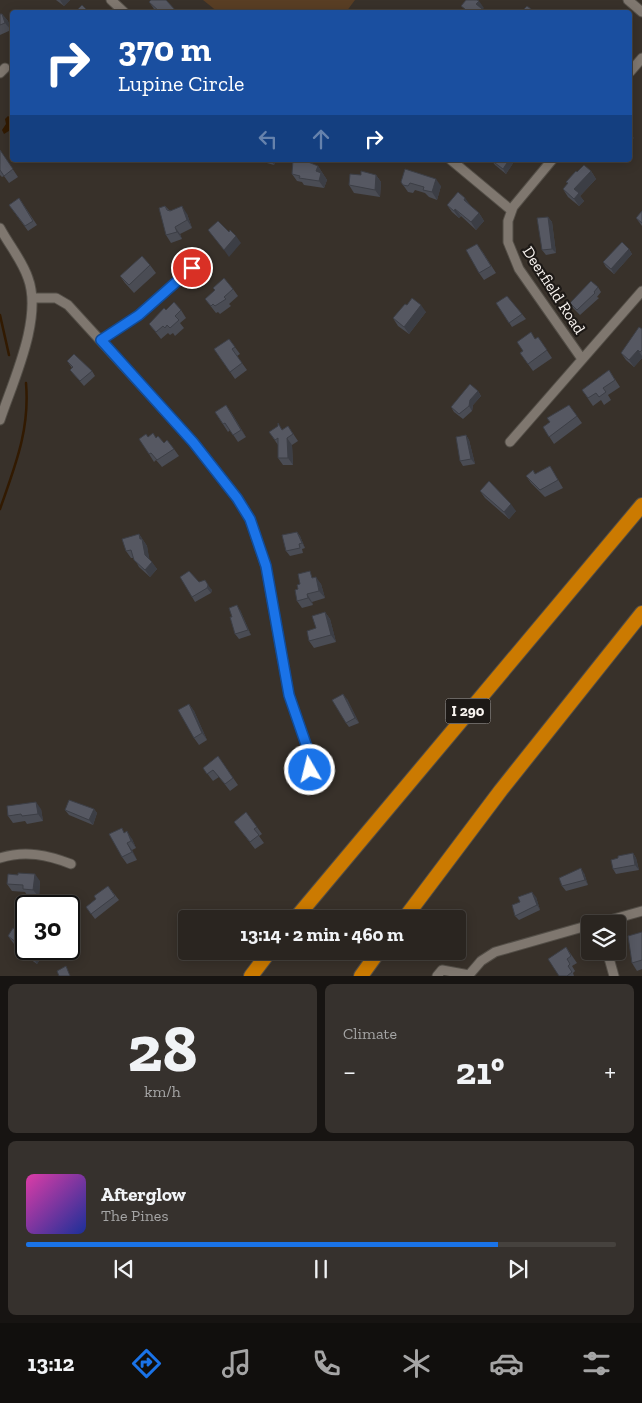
<!DOCTYPE html>
<html lang="en">
<head>
<meta charset="utf-8">
<style>
	:root { --surface:#2a2520; --page:#36312d; --text:#f1f3f6; --muted:#a5a5a5; --line:#46423e; --accent:#1a73e8 }
	body { margin:0; font-family:"Zilla Slab",serif; background:var(--page); color:var(--text); height:100vh; display:flex; flex-direction:column; font-size:19px; white-space:nowrap }
	* { box-sizing:border-box; margin:0 }
	p { font-size:16px; color:var(--muted) }
	.icon { flex:none; width:28px; height:28px; fill:none; stroke:currentColor; stroke-width:2; stroke-linecap:round; stroke-linejoin:round }
	.map { position:relative; height:976px; overflow:hidden }
	.side { display:flex; flex-direction:column; gap:8px; padding:8px; background:#171412; flex:1 }
	.side>* { flex:none }
	.top-card { position:absolute; left:10px; top:10px; width:622px; height:152px; border-radius:5px; box-shadow:0 2px 12px #0003,0 0 0 1px var(--line); background:#1a4fa0; color:#fff; overflow:hidden }
	.fabs { position:absolute; left:581px; top:915px; display:grid; gap:10px }
	.fabs a { display:grid; place-items:center; width:45px; height:45px; border-radius:5px; background:var(--surface); box-shadow:0 2px 12px #0003,0 0 0 1px var(--line); font-size:25px }
	.speed { position:absolute; left:15px; top:895px; display:flex; gap:10px; font-size:25px; font-weight:700; text-align:center }
	.speed>* { display:grid; place-content:center; width:65px; height:65px; border-radius:50%; background:var(--surface); box-shadow:0 2px 12px #0003,0 0 0 1px var(--line); line-height:1 }
	.speed .limit { border:2px solid #111; border-radius:8px; background:#fff; color:#111 }
	.pin { position:absolute; display:grid; place-items:center; width:42px; height:42px; color:#fff; margin:-21px; border:2px solid #fff; border-radius:50%; box-shadow:0 1px 5px #0007 }
	.me { position:absolute; width:55px; margin:-28px; rotate:352deg; stroke-linejoin:round; filter:drop-shadow(0 0 4px #0008) }
	.turn { display:flex; align-items:center; gap:18px; height:105px; padding:0 25px; font-size:22px }
	.turn .icon { width:65px; height:65px; stroke-width:2.5 }
	.turn b { display:block; font-size:35px; line-height:42px }
	.lanes { display:flex; align-items:center; height:48px; padding:0 25px; background:#0003; justify-content:center; gap:25px; direction:ltr }
	.lanes .off { opacity:.35 }
	.big { font-size:38px; font-weight:700; line-height:1.1 }
	.side .widget { flex:1; display:flex; flex-direction:column; justify-content:center; gap:8px; min-width:0; padding:0 18px; border-radius:8px; background:var(--page) }
	.side .dial { align-items:center; gap:0 }
	.dial b { font-size:65px; line-height:1 }
	.song { display:flex; align-items:center; gap:15px }
	.cover { width:60px; height:60px; border-radius:8px; background:linear-gradient(135deg,hsl(320 70% 55%),hsl(230 70% 35%)) }
	.played { height:5px; border-radius:2px; background:linear-gradient(90deg,var(--accent) 80%,var(--line) 80%) }
	.keys { display:flex; justify-content:space-around; direction:ltr }
	.heat { display:flex; justify-content:space-between; align-items:center; font-size:28px; direction:ltr }
	.side .tiles { flex:1; display:grid; gap:8px; grid-template-columns:1fr 1fr }
	.widget:last-child { grid-column:span 2 }
	.trip { position:absolute; left:178px; top:910px; width:288px; height:50px; border-radius:5px; background:var(--surface); box-shadow:0 2px 12px #0003,0 0 0 1px var(--line); font-weight:700; line-height:50px; text-align:center }
	.tab-bar { display:flex; height:80px; justify-content:space-around; align-items:center; background:#110f0d; color:var(--muted) }
	.tab-bar .icon { width:35px; height:35px }
	.tab-bar .active { color:var(--accent) }
	.tab-bar b { font-size:22px; color:var(--text) }
	.map>svg:first-child { display:block }
	.green { fill:#593e24 }
	.water { fill:#321a01 }
	.lines { fill:none; stroke-linecap:round; stroke-linejoin:round }
	.stream { stroke:#321a01; stroke-width:2.5 }
	.minor-casing { stroke:#534e47; stroke-width:11 }
	.highway-casing { stroke:#534e47; stroke-width:16 }
	.minor { stroke:#7f776f; stroke-width:9 }
	.highway { stroke:#cb7a01; stroke-width:14 }
	.wall { fill:#4a4c54 }
	.shaded-wall { fill:#3c3e45 }
	.building { fill:#565862; stroke:#3c3e45 }
	.route-casing { stroke:#114b97; stroke-width:12 }
	.route { stroke:#1a73e8; stroke-width:9 }
	.labels { text-anchor:middle; dominant-baseline:central; stroke-width:4.5; stroke-linejoin:round; paint-order:stroke }
	.shield { fill:#1d1916; stroke:#b7b2af; stroke-width:1 }
	.shield-label { font-size:15px; font-weight:bold; fill:#f9f4f0 }
	.street-label { font-size:16px; fill:#f9f4f0; stroke:#1d1916 }
</style>
</head>
<body>
<div class="map">
<svg width="642" height="976" viewBox="0 0 642 976">
	<rect width="100%" height="100%" fill="#38312a"/>
	<path class="green" d="M203,0h152l-9,12h-128z"/>
	<path class="water" d="M8,116l4,3v10l-8,5 -2,-4 4,-6 -1,-5z"/>
	<g class="lines">
		<path class="stream" d="M0,315l9,40
			M0,509c15,-43 30,-79 26,-126"/>
		<defs>
			<path id="minor" d="M111,0l13,12
				M628,0l14,12
				M630,72l12,-14
				M0,73l5,-5
				M451,160l60,50
				M552,160l-39,47 -5,14v21l11,27 63,90
				M0,228c9,17 22,32 28,50 15,40 -15,103 -28,142
				M32,298h24l12,7 125,137 44,56 13,21 16,48 23,128 20,58 1,16 -4,16
				M101,340l38,-25 53,-47
				M510,442l132,-151
				M0,858c25,-8 48,-3 71,6
				M596,924l46,-13
				M607,951l7,25
				M437,976l5,-6 27,5 12,-14 14,-9 95,-27"/>
			<path id="highway" d="M295,919l347,-414
				M404,919l97,-129 141,-177
				M251,976l19,-25
				M361,976l18,-25"/>
		</defs>
		<use href="#minor" class="minor-casing"/>
		<use href="#highway" class="highway-casing"/>
		<use href="#minor" class="minor"/>
		<use href="#highway" class="highway"/>
	</g>
	<path class="wall" d="M56,0h14l-6,6z
		M149,2l28,10h-20l-3,-3z
		M0,14h2l6,7 3,9 -11,5z
		M0,150l18,27 -9,6 -5,-7 -2,1 -2,-2z
		M256,160h20l-2,5z
		M293,160h15l2,3 8,3 9,14 -3,8 -20,-3 -2,-3 -5,-1 -5,-7z
		M491,160h24l-9,14 -11,-9z
		M591,171l5,8 -16,17 4,5 -5,5 -11,-9 -5,-8 5,-5 -2,-2 11,-10z
		M361,175h15l5,7 -1,15 -26,-4 -5,-8z
		M401,182l40,4 -4,14 -8,-3 -4,-4 -10,-3 -2,3 -5,-1z
		M19,198l18,27 -9,6 -19,-26z
		M447,205l24,1 8,7 5,8 -8,9 -15,-14 -2,2 -7,-6z
		M165,206l4,4 18,4 5,14 -12,6 2,5 -11,4 -5,-8z
		M642,211v15l-6,-8z
		M548,217l4,5 4,31 -10,2 -4,-5z
		M629,249l3,5 -18,20 -8,-7 -3,-5z
		M482,251l14,22 -12,7 -5,-7z
		M150,265l6,8 -22,20 -9,-10 -5,-7z
		M598,287l3,5 -4,5 2,1 -19,17 -7,-7 -3,-5z
		M233,289l5,7 -9,8 2,2 -11,8 -2,-2 -2,1 -11,-14z
		M496,303l26,11 4,5 -14,8z
		M407,305l19,7 -17,22 -11,-8 -5,-8z
		M166,310h15l5,8 -6,5 4,5 -9,8 -2,-3 -3,2 -2,-2 -7,6 -12,-15z
		M642,329v29l-8,9 -8,-7 -5,-7z
		M538,337l14,21 -19,13 -13,-18z
		M229,339l11,15 -3,2 10,14 -12,9 -21,-30z
		M67,361l25,10 3,5 -11,10 -14,-16 2,-2z
		M609,370l11,17 -12,8 3,5 -7,5 -3,-5 -8,6 -11,-16z
		M478,391l3,5 -8,9 -1,6 -9,8 -9,-7 -3,-5z
		M569,405l13,18 -28,21 -11,-17 7,-5z
		M215,412h16l15,25 -8,5 -8,-12 -2,2z
		M288,426l10,15 -6,4 1,20h-10l-5,-7v-13l-9,-13 14,-3z
		M466,435l3,5 6,24 -12,2 -3,-5z
		M148,437l8,1 18,11 5,7 -17,11 -6,-7 -2,2 -5,-8z
		M550,466l13,22 -18,9 -14,-14 -5,-7 9,-2z
		M480,491l36,20 -7,8 -24,-21z
		M297,532l3,4 5,12 -3,1 1,4 -13,3 -4,-5z
		M139,534l8,12 2,13 8,10 -7,8 -11,-10 -5,-9h-3l-5,-7z
		M314,577l7,7 4,14 -13,4 1,3 -11,3 -5,-7 1,-12 2,-5z
		M199,582l13,8 -1,3 -16,9 -3,-5z
		M240,610l11,25 -12,4 -4,-5 -3,-17z
		M325,612l5,7 6,23 -22,6 -5,-7z
		M347,699l12,24 -10,4 -3,-4z
		M189,704l5,7 13,29 -8,5 -5,-7z
		M218,756l20,29 -8,6 -11,-14 -6,4 -10,-13z
		M41,809l2,12 -16,3 -2,-3 -12,2 -5,-7z
		M94,809l3,4 -4,12 -24,-10 -4,-5z
		M234,822l23,5 5,7 -3,2 5,7 -9,6z
		M124,832l8,7 4,9 -4,2 5,10 -10,4 -5,-7z
		M633,853l3,5 3,12 -23,4 -3,-5z
		M584,873l4,12 -22,6 -4,-5z
		M18,875l22,6 -1,16h-11l-3,-5 -13,-1 -5,-7z
		M108,886l11,14 -24,19 -9,-12 10,-8z
		M536,897l4,13 -21,10 -4,-4 5,-14z
		M642,932v37l-5,2 -5,-8z
		M8,936l38,14 -9,14 -17,-12z
		M566,947l11,16 -5,3 3,5 -2,2 1,3h-15z"/>
	<path class="shaded-wall" d="M60,0h10l-6,6z
		M479,1l5,7 -3,3 -5,-7z
		M2,14l6,7 3,9 -6,-7z
		M630,133l4,5 -4,4z
		M271,160h5l-2,5z
		M509,160h6l-9,14 -3,-5z
		M318,166l9,14 -3,8 -5,-7 -3,-10z
		M591,171l5,8 -16,17 4,5 -5,5 -5,-7v-10z
		M376,175l5,7 -1,15 -5,-7z
		M436,179l5,7 -4,14 -5,-8z
		M465,198l6,8 -2,2 -5,-8z
		M182,206l5,8 5,14 -5,-8z
		M455,209l6,7 -2,2 -5,-7z
		M479,213l5,8 -8,9 -5,-8z
		M548,217l4,5 4,31 -4,-4z
		M175,227l5,7 2,5 -5,-7z
		M236,236l5,7 -12,14 -5,-7z
		M629,249l3,5 -18,20 -3,-5z
		M421,305l5,7 -17,22 -5,-7z
		M638,350l4,6v2l-8,9 -5,-7z
		M478,391l3,5 -8,9 -1,6 -3,-5 1,-6z
		M226,405l5,7 15,25 -5,-7z
		M466,435l3,5 6,24 -4,-5z
		M287,438l5,7 1,20 -5,-7z
		M511,504l5,7 -7,8 -5,-7z
		M297,532l3,4 5,12 -3,-5z
		M139,534l8,12 3,16 -5,-7z
		M152,562l5,7 -7,8 -5,-7z
		M316,577l5,7 4,14 -6,-7z
		M208,585l4,5 -1,3 -4,-5z
		M307,594l5,8 1,3 -5,-7z
		M237,605l3,5 11,25 -3,-5z
		M325,612l5,7 6,23 -5,-7z
		M343,694l4,5 12,24 -4,-5z
		M189,704l5,7 13,29 -5,-7z
		M36,802l5,7 2,12 -5,-7z
		M94,809l3,4 -4,12 -4,-5z
		M127,831l5,8 4,9 -5,-7z
		M127,843l5,7 5,10 -5,-8z
		M633,853l3,5 3,12 -4,-5z
		M581,868l3,5 4,12 -3,-5z
		M35,874l5,7 -1,16 -6,-7z
		M532,892l4,5 4,13 -3,-5z
		M37,949h8l1,1 -9,14 -5,-8z"/>
	<path class="building" d="M151,0h15l11,12h-17l-11,-10z
		M466,0h11l2,1 -3,3 10,8h-24l3,-3 -4,-3z
		M82,5l7,7h-14z
		M527,6l8,6h-14z
		M0,14h2l3,9 -5,2z
		M0,150l13,19 -9,7 -4,-6z
		M293,160h10l15,6 -2,5 5,2 -2,8 -20,-3 1,-2 -8,-2z
		M491,160h18l-6,9z
		M584,165l7,6 -17,18 5,4 -5,6 -11,-10 5,-6 -2,-1 10,-11 1,1z
		M405,169l31,10 -4,13 -9,-2 1,-3 -14,-4 -2,3 -5,-1 -2,-3z
		M361,171l15,4 -1,15 -26,-5 1,-11 11,1z
		M458,192l7,6 -1,2 15,13 -8,9 -16,-13 -1,2 -7,-6z
		M19,198l14,23 -8,5 -16,-21z
		M165,206l2,4 3,1 12,-5 5,14 -12,7 2,5 -11,3 -7,-27z
		M642,211v12l-6,-5z
		M548,217l4,32 -10,1 -5,-32z
		M218,221l11,11 1,-2 6,6 -12,14 -16,-20z
		M622,242l7,7 -18,20 -8,-7z
		M477,244l14,22 -12,7 -13,-23z
		M142,256l8,9 -21,20 -9,-9z
		M224,278l9,11 -9,8 2,2 -11,7 -2,-2 -2,2 -6,-7 10,-9 -2,-2z
		M591,281l7,6 -4,5 1,1 -18,17 -7,-7z
		M507,296l15,18 -13,9 -13,-20z
		M412,298l9,7 -17,22 -11,-9 12,-14 2,1z
		M174,302l7,8 -6,6 4,4 -9,8 -3,-3 -2,3 -2,-2 -7,6 -7,-8 15,-16 2,2z
		M639,327l3,2v21l-2,2 -2,-2 -9,10 -8,-7z
		M531,332l4,7 3,-2 9,13 -19,14 -8,-11 3,-2 -6,-9z
		M229,339l6,8 -3,2 10,14 -12,9 -16,-23z
		M74,354l18,17 -12,10 -10,-11 3,-3 -6,-6z
		M609,370l6,10 -12,8 3,4 -7,5 -3,-4 -8,5 -6,-8z
		M470,384l8,7 -8,9 -1,6 -10,8 -8,-7z
		M226,405l15,25 -8,5 -8,-12 -2,1 -8,-12z
		M569,405l8,11 -28,21 -6,-10 7,-5 -3,-4z
		M278,423l4,7 6,-4 5,8 -6,4 1,20h-10v-20l-3,2 -6,-8 9,-6z
		M153,433l3,5 2,-2 6,7 3,-3 7,9 -17,11 -6,-7 -2,1 -10,-15 7,-5 2,3z
		M466,435l5,24 -11,2 -4,-24z
		M550,466l8,14 -18,10 -14,-14 7,-6 2,4z
		M489,481l22,23 -7,8 -24,-21z
		M297,532l5,11 -3,1 1,4 -14,3 -4,-16z
		M139,534l1,5h2l3,16 7,7 -7,8 -11,-10 -3,-10 -5,1 -4,-12z
		M189,571l10,11 6,-2 3,5 -1,3 -15,9 -12,-20z
		M310,571l2,7 4,-1 3,14 -12,3 1,4 -11,3 -2,-11 3,-1 -1,-4 3,-1 -2,-10z
		M237,605l11,25 -13,4 -5,-17h2l-3,-9z
		M325,612l6,23 -22,6 -2,-10 9,-3 -4,-12z
		M343,694l12,24 -9,5 -14,-23z
		M189,704l13,29 -8,5 -16,-28z
		M218,756l15,22 -8,6 -12,-14 -6,4 -4,-6z
		M69,800l25,9 -5,11 -24,-10z
		M36,802l2,12 -16,2 -1,-2 -13,2 -1,-10z
		M246,812l11,15 -3,2 5,6 -9,7 -16,-20z
		M122,828l2,5 3,-2 4,10 -4,2 5,9 -10,5 -13,-23z
		M633,853l2,12 -22,4 -2,-9 7,-2v-2z
		M581,868l4,12 -23,6 -3,-8z
		M18,873l17,1 -2,16 -10,-1v-4l-16,-1 1,-10 10,1z
		M108,886l7,10 -24,18 -5,-7 10,-8 -2,-3z
		M532,892l5,13 -22,11 -3,-11 8,-3 -2,-5z
		M13,928l13,8v13h11l-5,7 -17,-11 2,-2 -9,-7z
		M642,932v28l-10,3 -4,-27z
		M566,947l5,9 -4,3 3,5 -2,2 4,6 -5,4h-8l-11,-17z
		M66,966l4,10h-11l-2,-5z"/>
	<g class="lines">
		<defs>
			<path id="route" d="M192,268l-53,47 -38,25 92,102 44,56 13,21 16,47 23,129 20,58 1,17"/>
		</defs>
		<use href="#route" class="route-casing"/>
		<use href="#route" class="route"/>
	</g>
	<g class="labels">
		<rect class="shield" x="445.5" y="698.5" width="45" height="25" rx="4"/>
		<g class="shield-label">
			<text x="468" y="711">I 290</text>
		</g>
		<g class="street-label">
			<text transform="translate(554 290) rotate(57)">Deerfield Road</text>
		</g>
	</g>
</svg>
<div class="fabs">
<a><svg class="icon" aria-label="layers" viewBox="0 0 24 24"><path d="M12 4l9 5-9 5-9-5zM3 14l9 5 9-5"/></svg></a>
</div>
<div class="speed"><div class="limit">30</div></div>
<div class="pin" style="left:192px;top:268px;background:#d93025"><svg class="icon" aria-label="arrive" viewBox="0 0 24 24"><path d="M6 21V4h12l-3 4 3 4H6"/></svg></div>
<svg class="me" style="left:310px;top:770px" viewBox="-20 -20 40 40"><circle r="17" fill="#1a73e8" stroke="#fff" stroke-width="3"/><path d="M0-11L8 9 0 5-8 9z" fill="#fff"/></svg>
<div class="trip">13:14 · 2 min · 460 m</div>
<div class="top-card">
<div class="turn"><svg class="icon" aria-label="right" viewBox="0 0 24 24"><path d="M7 20v-9h11M14 6l5 5-5 5"/></svg><div><b>370 m</b>Lupine Circle</div></div>
<div class="lanes"><svg class="icon off" aria-label="left" viewBox="0 0 24 24"><path d="M17 20v-9H6M10 6l-5 5 5 5"/></svg><svg class="icon off" aria-label="ahead" viewBox="0 0 24 24"><path d="M12 20V5M6 11l6-6 6 6"/></svg><svg class="icon" aria-label="right" viewBox="0 0 24 24"><path d="M7 20v-9h11M14 6l5 5-5 5"/></svg></div>
</div>
</div>
<section class="side">
<div class="tiles">
<div class="widget dial"><b>28</b><p>km/h</p></div>
<div class="widget"><p>Climate</p>
<div class="heat"><a>−</a><b class="big">21°</b><a>+</a></div>
</div>
<div class="widget">
<div class="song"><i class="cover"></i><div><b>Afterglow</b><p>The Pines</p></div></div>
<div class="played"></div>
<div class="keys"><svg class="icon" aria-label="previous" viewBox="0 0 24 24"><path d="M18 5L8 12l10 7zM5 5v14"/></svg><svg class="icon" aria-label="pause" viewBox="0 0 24 24"><path d="M8 5v14M16 5v14"/></svg><svg class="icon" aria-label="next" viewBox="0 0 24 24"><path d="M6 5l10 7-10 7zM19 5v14"/></svg></div>
</div>
</div>
</section>
<nav class="tab-bar">
<b>13:12</b>
<svg class="icon active" aria-label="directions" viewBox="0 0 24 24"><path d="M12 3l9 9-9 9-9-9zM9 14v-3h6M13 9l2 2-2 2"/></svg>
<svg class="icon" aria-label="music" viewBox="0 0 24 24"><path d="M9 18V5l10-2v13"/><circle cx="6" cy="18" r="3"/><circle cx="16" cy="16" r="3"/></svg>
<svg class="icon" aria-label="phone" viewBox="0 0 24 24"><path d="M5 4h4l2 5-3 2q2 4 5 5l2-3 5 2v4C11 20 4 13 5 4z"/></svg>
<svg class="icon" aria-label="climate" viewBox="0 0 24 24"><path d="M12 3v18M4 7l16 10M4 17L20 7"/></svg>
<svg class="icon" aria-label="car" viewBox="0 0 24 24"><path d="M5 17H2v-5l4-1 3-4h7l3 4 3 1v5h-3M9 17h6M6 11h13"/><circle cx="7" cy="17" r="2"/><circle cx="17" cy="17" r="2"/></svg>
<svg class="icon" aria-label="filters" viewBox="0 0 24 24"><path d="M4 7h16M4 17h16"/><circle cx="9" cy="7" r="2"/><circle cx="15" cy="17" r="2"/></svg>
</nav>
</body>
</html>
